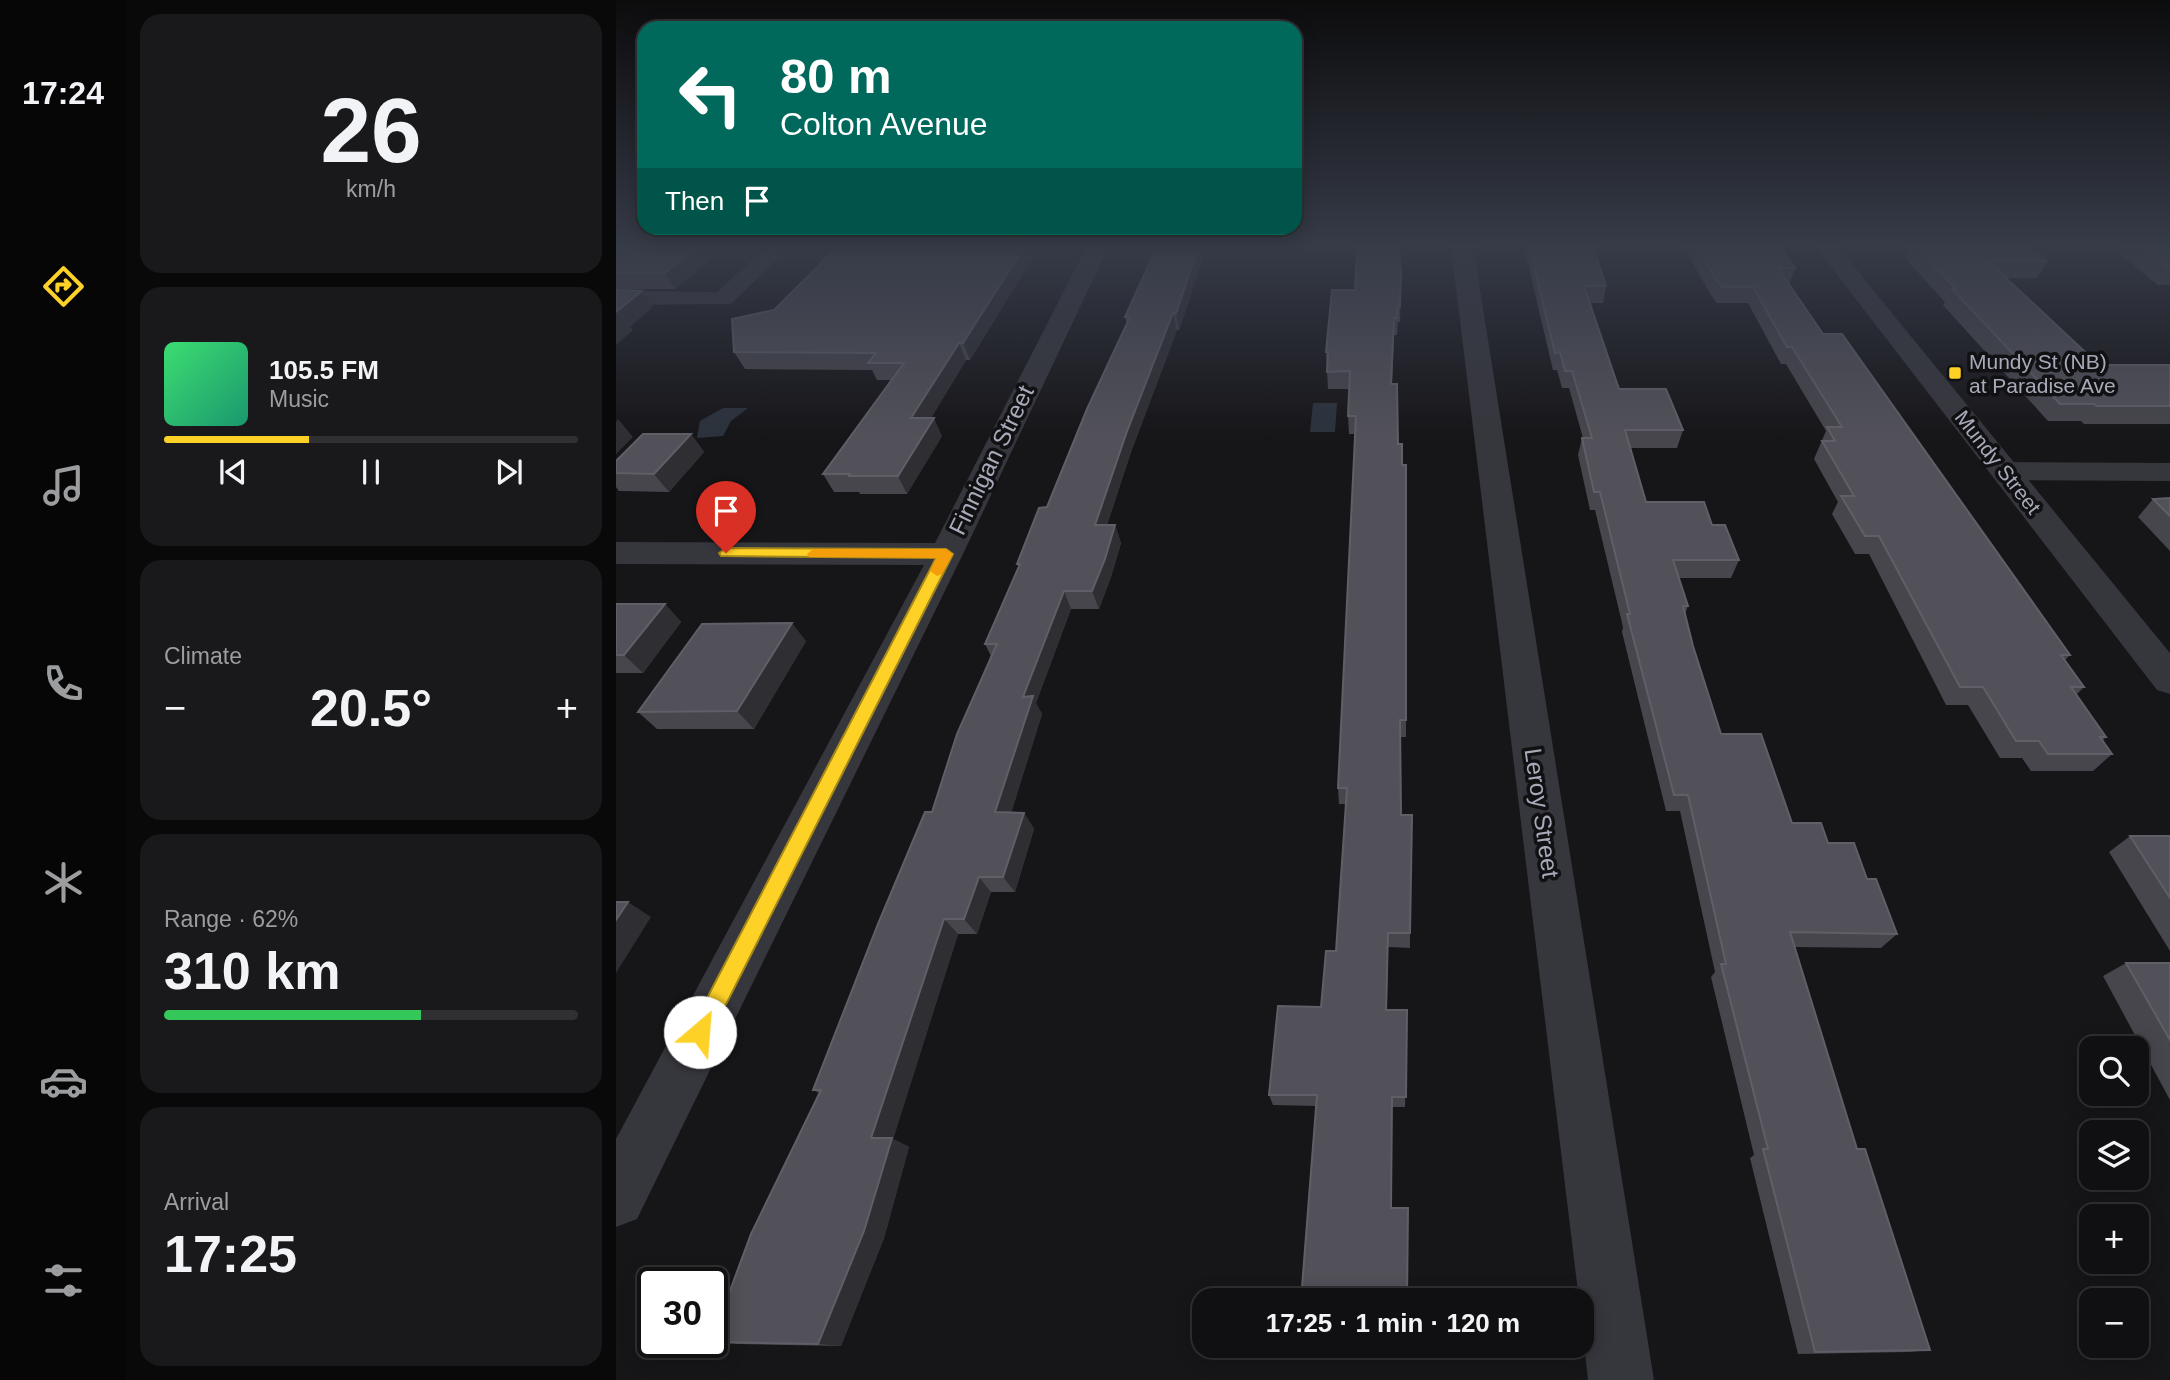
<!DOCTYPE html>
<html lang="en">
<head>
<meta charset="utf-8">
<style>
	:root { --surface:#101012; --page:#19191b; --text:#f1f3f6; --muted:#9c9d9f; --line:#303032; --accent:#fed127 }
	body { margin:0; font-family:Arial,sans-serif; background:var(--page); color:var(--text); height:100vh; display:flex; flex-direction:column; font-size:26px; white-space:nowrap }
	* { box-sizing:border-box; margin:0 }
	p { font-size:23px; color:var(--muted) }
	.icon { flex:none; width:38px; height:38px; fill:none; stroke:currentColor; stroke-width:2; stroke-linecap:round; stroke-linejoin:round }
	.map { position:relative; flex:1; overflow:hidden }
	.side { display:flex; flex-direction:column; gap:14px; padding:14px; background:#09090a; width:490px }
	.side>* { flex:none }
	.top-card { position:absolute; left:21px; top:21px; width:665px; height:214px; border-radius:21px; box-shadow:0 4px 18px #0003,0 0 0 2px var(--line); background:#00695c; color:#fff; overflow:hidden }
	.tools { position:absolute; left:1463px; top:1036px; display:grid; gap:14px }
	.tools a { display:grid; place-items:center; width:70px; height:70px; border-radius:14px; background:var(--surface); box-shadow:0 4px 18px #0003,0 0 0 2px var(--line); font-size:35px }
	.speed { position:absolute; left:21px; top:1267px; display:flex; gap:14px; font-size:35px; font-weight:700; text-align:center }
	.speed>* { display:grid; place-content:center; width:91px; height:91px; border-radius:50%; background:var(--surface); box-shadow:0 4px 18px #0003,0 0 0 2px var(--line); line-height:1 }
	.speed .limit { border:4px solid #111; border-radius:10px; background:#fff; color:#111 }
	.pin { position:absolute; display:grid; place-items:center; width:60px; height:60px; color:#fff; margin:-72px -30px; border-radius:50% 50% 50% 0; rotate:-45deg; box-shadow:0 0 7px #0007 }
	.pin .icon { rotate:45deg }
	.me { position:absolute; width:77px; margin:-38px; rotate:27deg; stroke-linejoin:round; filter:drop-shadow(0 0 5px #0008) }
	.turn { display:flex; align-items:center; gap:24px; height:147px; padding:0 28px; font-size:32px }
	.turn .icon { width:91px; height:91px; stroke-width:2.5 }
	.turn b { display:block; font-size:49px; line-height:60px }
	.then { display:flex; align-items:center; height:66px; padding:0 28px; background:#0003; gap:14px; font-size:26px }
	.big { font-size:52px; font-weight:700; line-height:1.1 }
	.side .card { flex:1; display:flex; flex-direction:column; justify-content:center; gap:10px; min-width:0; padding:0 24px; border-radius:21px; background:var(--page) }
	.side .dial { align-items:center; gap:0 }
	.dial b { font-size:91px; line-height:1 }
	.song { display:flex; align-items:center; gap:21px }
	.cover { width:84px; height:84px; border-radius:10px; background:linear-gradient(135deg,hsl(140 70% 55%),hsl(160 70% 35%)) }
	.played { height:7px; border-radius:4px; background:linear-gradient(90deg,var(--accent) 35%,var(--line) 35%) }
	.keys { display:flex; justify-content:space-around; direction:ltr }
	.heat { display:flex; justify-content:space-between; align-items:center; font-size:38px; direction:ltr }
	.charge { height:10px; border-radius:5px; background:linear-gradient(90deg,#34c759 62%,var(--line) 0) }
	.trip { position:absolute; left:576px; top:1288px; width:402px; height:70px; border-radius:21px; background:var(--surface); box-shadow:0 4px 18px #0003,0 0 0 2px var(--line); font-weight:700; line-height:70px; text-align:center }
	main { display:flex; flex:1; min-height:0 }
	.menu { display:flex; flex-direction:column; width:126px; justify-content:space-around; align-items:center; background:#060607; color:var(--muted) }
	.menu .icon { width:49px; height:49px }
	.menu .on { color:var(--accent) }
	.menu b { font-size:32px; color:var(--text) }
	.map>svg:first-child { display:block }
	.water { fill:#2b323c }
	.lines { fill:none; stroke-linecap:round; stroke-linejoin:round }
	.minor { fill:#36363d; fill-rule:evenodd }
	.tertiary { fill:#36363d; fill-rule:evenodd }
	.wall { fill:#47464d }
	.shaded-wall { fill:#2f2e33 }
	.building { fill:#525159; stroke:#5f5f68; stroke-width:2 }
	.route { fill:#fed127; stroke:#a58819; stroke-width:2 }
	.slow { fill:#f59e0b }
	.poi-dot { fill:#fed127; stroke:#111013; stroke-width:2.5 }
	.labels { text-anchor:middle; dominant-baseline:central; stroke-width:7; stroke-linejoin:round; paint-order:stroke }
	.far-poi-label { font-size:21px; fill:#a7aab9; stroke:#111013; text-anchor:start }
	.far-street-label { font-size:21px; fill:#a7aab9; stroke:#111013 }
	.street-label { font-size:24px; fill:#a7aab9; stroke:#111013 }
</style>
</head>
<body>
<main>
<nav class="menu">
<b>17:24</b>
<svg class="icon on" aria-label="directions" viewBox="0 0 24 24"><path d="M12 3l9 9-9 9-9-9zM9 14v-3h6M13 9l2 2-2 2"/></svg>
<svg class="icon" aria-label="music" viewBox="0 0 24 24"><path d="M9 18V5l10-2v13"/><circle cx="6" cy="18" r="3"/><circle cx="16" cy="16" r="3"/></svg>
<svg class="icon" aria-label="phone" viewBox="0 0 24 24"><path d="M5 4h4l2 5-3 2q2 4 5 5l2-3 5 2v4C11 20 4 13 5 4z"/></svg>
<svg class="icon" aria-label="climate" viewBox="0 0 24 24"><path d="M12 3v18M4 7l16 10M4 17L20 7"/></svg>
<svg class="icon" aria-label="car" viewBox="0 0 24 24"><path d="M5 17H2v-5l4-1 3-4h7l3 4 3 1v5h-3M9 17h6M6 11h13"/><circle cx="7" cy="17" r="2"/><circle cx="17" cy="17" r="2"/></svg>
<svg class="icon" aria-label="filters" viewBox="0 0 24 24"><path d="M4 7h16M4 17h16"/><circle cx="9" cy="7" r="2"/><circle cx="15" cy="17" r="2"/></svg>
</nav>
<section class="side">
<div class="card dial"><b>26</b><p>km/h</p></div>
<div class="card">
<div class="song"><i class="cover"></i><div><b>105.5 FM</b><p>Music</p></div></div>
<div class="played"></div>
<div class="keys"><svg class="icon" aria-label="previous" viewBox="0 0 24 24"><path d="M18 5L8 12l10 7zM5 5v14"/></svg><svg class="icon" aria-label="pause" viewBox="0 0 24 24"><path d="M8 5v14M16 5v14"/></svg><svg class="icon" aria-label="next" viewBox="0 0 24 24"><path d="M6 5l10 7-10 7zM19 5v14"/></svg></div>
</div>
<div class="card"><p>Climate</p>
<div class="heat"><a>−</a><b class="big">20.5°</b><a>+</a></div>
</div>
<div class="card"><p>Range · 62%</p><b class="big">310 km</b><div class="charge"></div></div>
<div class="card"><p>Arrival</p><b class="big">17:25</b></div>
</section>
<div class="map">
<svg width="1554" height="1380" viewBox="0 0 1554 1380">
	<rect width="100%" height="100%" fill="#161518"/>
	<path class="water" d="M697,403h24l-2,29h-25z
		M107,408h25l-17,13 -8,15 -26,2 3,-17z"/>
	<g class="lines">
		<path class="minor" d="M152,246h23l-60,58 -115,1v-14l101,1z
			M471,246h22l-146,308 -326,665 -21,8v-88l308,-574 -308,-1v-22l319,1z
			M835,246h22l181,1134h-66l-6,-54v-26h-3z
			M1390,462l164,1v18l-164,-1 -11,-3 -4,-6 4,-6z"/>
		<path class="tertiary" d="M1199,246h22l333,407v41l-13,-4z"/>
	</g>
	<path class="wall" d="M0,246h111l-52,43h-59z
		M424,246l-70,114h-4l-35,58 11,18 -35,58h-47l-1,-2h-25l-11,-18 68,-94h-14l-5,-10 -127,-1 -11,-17z
		M591,246l-28,84h-2l-46,122 -24,73h8l6,18 -10,34 -12,32h-28l-35,94 6,11 -31,99h13l10,16 -19,63h-24l-14,42h-19l-65,205 16,8 -25,91 -43,108 -102,-2 -28,-2 108,-249 -6,-3 119,-278 59,-156 -6,-12 34,-76 -2,-4 30,-57 80,-183 -2,-7z
		M909,246h68l13,40 -3,17h-14l30,86 64,41 -6,18h-46l15,54 66,23 27,35 -8,18h-53l10,28 -3,8 8,32 28,88 71,89 36,20 39,36 30,55 -16,14 -87,-1 63,202 73,201 -21,2 -111,2 -48,-196 4,-3 -43,-178 4,-5 -35,-161h-14l-44,-179 1,-5 -28,-117h-5l-12,-55 4,-17h1l-14,-50h-7l-5,-18h-4l-28,-119z
		M1067,246h97l15,22 -6,16 34,50 247,321 -5,5 19,27 -8,8 30,42 -3,3 9,14 -19,17h-62l-9,-13h-22l-32,-53h-22l-77,-151h-14l-23,-40 6,-12 -24,-43 12,-28 -40,-67h-5l-33,-61h-31l-6,-8z
		M1290,246h120l21,15 -10,17h-31l93,87h71v59h-86l-3,-3h-33l-105,-116 2,-3 -40,-44 4,-10z
		M1505,246h49v39h-12l-41,-33z
		M785,289l-1,33h-2l-1,13h-3l-2,49 6,60 8,276v17h-6l1,78 9,118v15l-22,-1 -1,63h20l-2,97h-13l-1,101 16,92 -91,-194 -43,-1 -4,-10 52,-88 15,-56 10,-147h-7l-1,-16 17,-354h-6l-1,-18 1,-27h-21l-2,-37z
		M75,434l13,18 -35,40 -50,-1 -3,-4v-26z
		M1554,498v53l-32,-34 15,-18z
		M0,604h49l16,18 -38,51h-27z
		M190,641l-52,88h-97l-19,-17z
		M1514,836h40v115l-61,-99z
		M1510,963h44v137l-67,-124z
		M682,1347l108,3v2l-104,-3z"/>
	<path class="shaded-wall" d="M82,246h29l-52,43 -10,-16z
		M409,246h15l-70,114 -7,-17z
		M583,246h8l-28,84 -3,-17z
		M26,291l11,16 -23,20 3,3 -17,15v-33z
		M557,313l4,17 -46,122 -30,91 -6,-18 31,-91z
		M343,343l7,17 -46,76 -9,-18z
		M318,418l8,18 -35,58 -9,-18z
		M2,419l15,18 -17,17v-32z
		M75,434l13,18 -35,40 -15,-18z
		M499,525l6,18 -10,34 -12,32 -7,-18z
		M448,591l7,18 -35,94 6,11 -36,115 -11,-17 28,-115z
		M49,604l16,18 -38,51 -19,-18z
		M176,623l14,18 -52,88 -17,-18z
		M408,813l10,16 -19,63 -12,-15z
		M363,877l12,15 -14,42 -13,-15z
		M12,902l23,15 -35,56v-53z
		M328,919l14,15 -65,205 16,8 -25,91 -43,108 -23,-2 53,-206z"/>
	<path class="building" d="M0,246h82l-33,27h-49z
		M222,246h187l-62,97h-4l-48,75h23l-36,58h-49l1,-2h-27l81,-111h-36l8,-10 -142,-1 -2,-33 42,-9z
		M541,246h42l-23,67h-3l-47,121 -31,91h20l-10,34 -13,32h-28l-41,106 10,-1 -38,116 29,1 -21,64h-24l-15,42h-20l-73,219h21l-28,93 -46,113 -107,-2h1v-3l39,-105 70,-144h-8l65,-166 47,-112h7l25,-78 40,-90h-12l35,-80h-3l22,-56 8,-1 40,-98 43,-92h-5z
		M741,246h42l2,26 -1,34h-2l-1,12h-3l-3,66h6l1,60h4v21h4v255h-6l1,95h11l-2,118h-22l-2,77h21l-1,87h-14l-1,111h17l-1,92h-106l16,-205h-48l9,-89 43,1 5,-56h10l11,-163h-9l18,-372h-8l2,-45 -23,1 1,-20h-2l6,-62h23z
		M913,246h64l13,40h-22l35,103h47l17,41h-58l21,72h58l8,23h13l14,35h-66l15,46h-5l10,40 28,88h40l31,89h29l7,20h26l13,36h9l21,55 -107,-2 67,217h8l65,201 -115,2 -52,-203h5l-47,-185h5l-38,-169h-14l-47,-181h3l-30,-122h-6l-12,-54h10l-20,-67h-7l-5,-19 -5,1z
		M1080,246h84l15,22h-17l45,66h19l228,321h-9l23,32h-13l35,50h-6l12,17h-64l-9,-13h-23l-33,-54h-23l-81,-151h-14l-24,-40h13l-32,-55h13l-8,-14h15l-50,-80h-5l-34,-60h-31l-7,-8z
		M1299,246h111l21,15h-59l111,104h71v41h-73l-3,-2h-34l-108,-115h4z
		M1523,246h31v23h-1z
		M0,290l26,1 -26,21z
		M27,434h48l-37,40 -38,-1v-12z
		M1554,498v18l-17,-17z
		M0,604h49l-41,51h-8z
		M176,623l-55,88 -99,1 64,-88z
		M1514,836h40v62z
		M0,902h12l-12,18z
		M1510,963h44v77z
		M682,1346h108v4l-108,-3z"/>
	<linearGradient id="sky" x2="0" y2="1"><stop stop-color="#0c0c0d"/><stop offset="0.56" stop-color="#363b48"/><stop offset="1" stop-color="#363b48" stop-opacity="0"/></linearGradient>
	<rect width="1554" height="439" fill="url(#sky)"/>
	<path class="route" d="M110,548l220,1 7,5 -245,486 -8,3 -7,-3 -4,-8 4,-7 243,-467 -215,-2 -2,-3z"/>
	<path class="slow" d="M197,549h133l7,5 -11,20 -5,2 -7,-5 6,-13 -127,-1 -2,-3z"/>
	<rect class="poi-dot" x="1332" y="366" width="14" height="14" rx="3.5"/>
	<g class="labels">
		<g class="far-poi-label">
			<text x="1353" y="361">Mundy St (NB)<tspan x="1353" dy="24">at Paradise Ave</tspan></text>
		</g>
		<g class="far-street-label">
			<text transform="translate(1382 462) rotate(52)">Mundy Street</text>
		</g>
		<g class="street-label">
			<text transform="translate(375 460) rotate(-64)">Finnigan Street</text>
			<text transform="translate(926 813) rotate(82)">Leroy Street</text>
		</g>
	</g>
</svg>
<div class="tools">
<a><svg class="icon" aria-label="search" viewBox="0 0 24 24"><circle cx="10" cy="10" r="6"/><path d="M15 15l6 6"/></svg></a>
<a><svg class="icon" aria-label="layers" viewBox="0 0 24 24"><path d="M12 4l9 5-9 5-9-5zM3 14l9 5 9-5"/></svg></a>
<a>+</a>
<a>−</a>
</div>
<div class="speed"><div class="limit">30</div></div>
<div class="pin" style="left:110px;top:553px;background:#d93025"><svg class="icon" aria-label="arrive" viewBox="0 0 24 24"><path d="M6 21V4h12l-3 4 3 4H6"/></svg></div>
<svg class="me" style="left:84px;top:1032px" viewBox="-20 -20 40 40"><circle r="19" fill="#fff"/><path d="M0-13L10 11 0 6-10 11z" fill="#fed127"/></svg>
<div class="trip">17:25 · 1 min · 120 m</div>
<div class="top-card">
<div class="turn"><svg class="icon" aria-label="left" viewBox="0 0 24 24"><path d="M17 20v-9H6M10 6l-5 5 5 5"/></svg><div><b>80 m</b>Colton Avenue</div></div>
<div class="then">Then<svg class="icon" aria-label="arrive" viewBox="0 0 24 24"><path d="M6 21V4h12l-3 4 3 4H6"/></svg></div>
</div>
</div>
</main>
</body>
</html>
